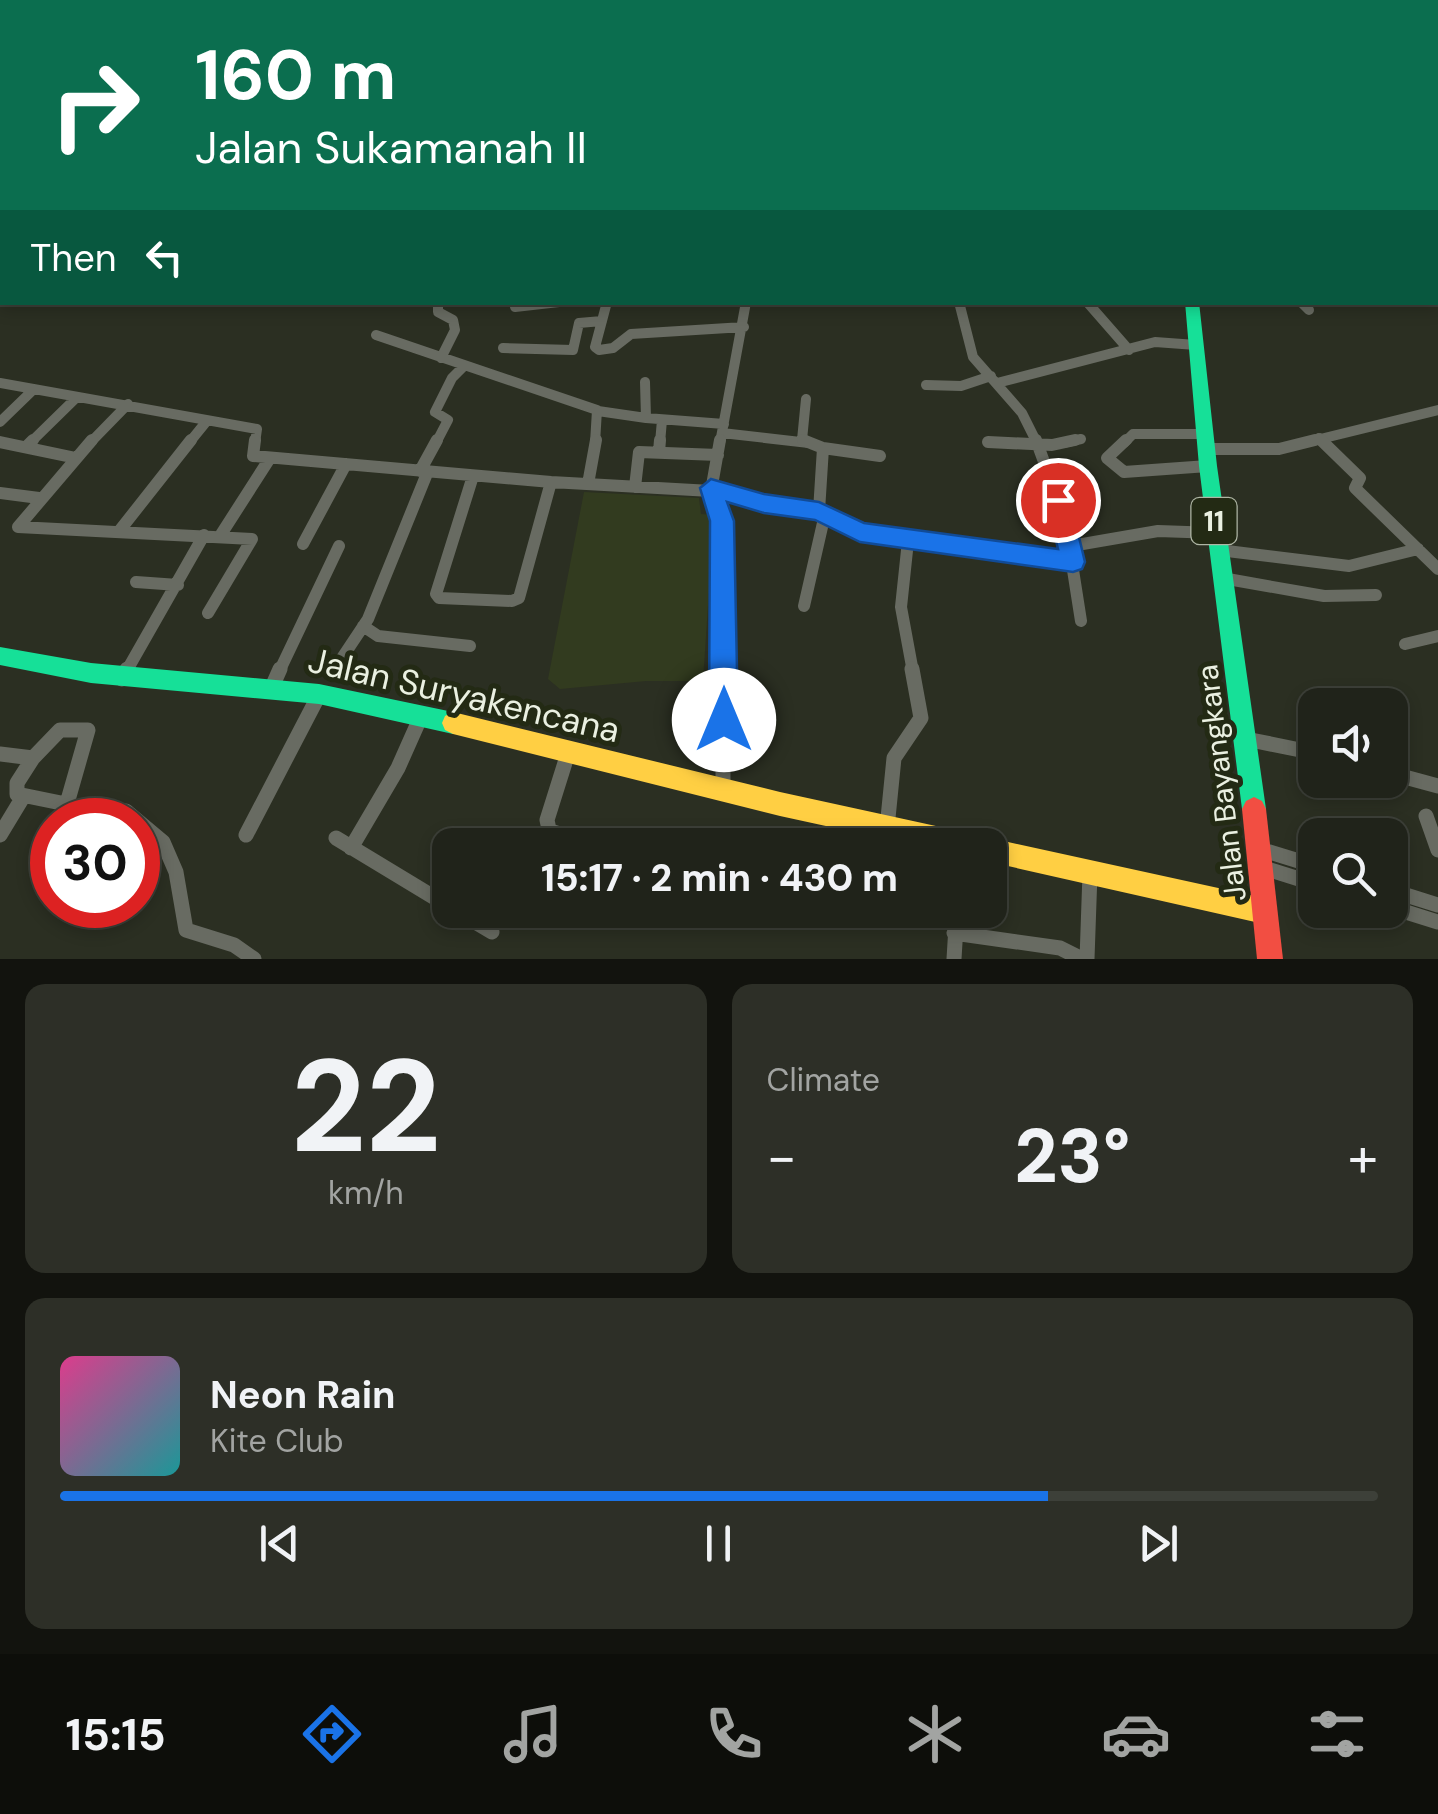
<!DOCTYPE html>
<html lang="en">
<head>
<meta charset="utf-8">
<style>
	:root { --surface:#20231a; --page:#2d2f27; --text:#f1f3f6; --muted:#a2a4a2; --line:#3d4039; --accent:#1a73e8 }
	body { margin:0; font-family:"DM Sans",sans-serif; background:var(--page); color:var(--text); height:100vh; display:flex; flex-direction:column; font-size:38px; white-space:nowrap }
	* { box-sizing:border-box; margin:0 }
	p { font-size:32px; color:var(--muted) }
	.icon { flex:none; width:55px; height:55px; fill:none; stroke:currentColor; stroke-width:2; stroke-linecap:round; stroke-linejoin:round }
	.map { position:relative; height:959px; overflow:hidden }
	.sheet { display:flex; flex-direction:column; gap:25px; padding:25px; background:#12130e; flex:1 }
	.sheet>* { flex:none }
	.top-card { position:absolute; left:0px; top:0px; width:1440px; height:305px; box-shadow:0 5px 15px #0003,0 0 0 2px var(--line); background:#0b6e4f; color:#fff; overflow:hidden }
	.fabs { position:absolute; left:1298px; top:688px; display:grid; gap:20px }
	.fabs a { display:grid; place-items:center; width:110px; height:110px; border-radius:20px; background:var(--surface); box-shadow:0 5px 15px #0003,0 0 0 2px var(--line); font-size:50px }
	.speed { position:absolute; left:30px; top:798px; display:flex; gap:20px; font-size:50px; font-weight:700; text-align:center }
	.speed>* { display:grid; place-content:center; width:130px; height:130px; border-radius:50%; background:var(--surface); box-shadow:0 5px 15px #0003,0 0 0 2px var(--line); line-height:1 }
	.speed .limit { border:15px solid #d22; background:#fff; color:#111 }
	.pin { position:absolute; display:grid; place-items:center; width:85px; height:85px; color:#fff; margin:-42px; border:5px solid #fff; border-radius:50%; box-shadow:0 2px 10px #0007 }
	.me { position:absolute; width:110px; margin:-55px; rotate:0deg; stroke-linejoin:round; filter:drop-shadow(0 0 8px #0008) }
	.turn { display:flex; align-items:center; gap:35px; height:210px; padding:0 30px; font-size:45px }
	.turn .icon { width:130px; height:130px; stroke-width:2.5 }
	.turn b { display:block; font-size:70px; line-height:85px }
	.then { display:flex; align-items:center; height:95px; padding:0 30px; background:#0003; gap:20px; font-size:38px }
	.big { font-size:75px; font-weight:800; line-height:1.1 }
	.sheet .tile { flex:1; display:flex; flex-direction:column; justify-content:center; gap:15px; min-width:0; padding:0 35px; border-radius:20px; background:var(--page) }
	.sheet .dial { align-items:center; gap:0 }
	.dial b { font-size:130px; line-height:1 }
	.song { display:flex; align-items:center; gap:30px }
	.cover { width:120px; height:120px; border-radius:15px; background:linear-gradient(135deg,hsl(330 70% 55%),hsl(180 70% 35%)) }
	.played { height:10px; border-radius:5px; background:linear-gradient(90deg,var(--accent) 75%,var(--line) 75%) }
	.keys { display:flex; justify-content:space-around; direction:ltr }
	.heat { display:flex; justify-content:space-between; align-items:center; font-size:55px; direction:ltr }
	.sheet .tiles { flex:1; display:grid; gap:25px; grid-template-columns:1fr 1fr }
	.tile:last-child { grid-column:span 2 }
	.trip { position:absolute; left:432px; top:828px; width:575px; height:100px; border-radius:20px; background:var(--surface); box-shadow:0 5px 15px #0003,0 0 0 2px var(--line); font-weight:800; line-height:100px; text-align:center }
	.menu { display:flex; height:160px; justify-content:space-around; align-items:center; background:#0d0e0a; color:var(--muted) }
	.menu .icon { width:70px; height:70px }
	.menu .selected { color:var(--accent) }
	.menu b { font-size:45px; color:var(--text) }
	.map>svg:first-child { display:block }
	.built { fill:#323b1f }
	.lines { fill:none; stroke-linecap:round; stroke-linejoin:round }
	.stream { stroke:#2e5a9b; stroke-width:2.5 }
	.street-far3 { stroke:#686b62; stroke-width:6 }
	.street-far2 { stroke:#686b62; stroke-width:10 }
	.street-far1 { stroke:#686b62; stroke-width:12 }
	.street { stroke:#686b62; stroke-width:15 }
	.fast { fill:#16e098; fill-rule:evenodd }
	.slow { fill:#ffcf43; fill-rule:evenodd }
	.jam { fill:#f24e42; fill-rule:evenodd }
	.route { fill:#1a73e8; stroke:#114b97; stroke-width:2.5 }
	.labels { text-anchor:middle; dominant-baseline:central; stroke-width:10; stroke-linejoin:round; paint-order:stroke }
	.shield { fill:#232a14; stroke:#aeb5a4; stroke-width:2.5 }
	.shield-label { font-size:28px; font-weight:bold; fill:#eaf0e1 }
	.street-label { font-size:30px; fill:#eaf0e1; stroke:#232a14 }
	.near-street-label { font-size:35px; fill:#eaf0e1; stroke:#232a14 }
</style>
</head>
<body>
<div class="map">
<svg width="1438" height="959" viewBox="0 0 1438 959">
	<rect width="100%" height="100%" fill="#2b2f22"/>
	<path class="built" d="M584,492l115,6 2,16 13,1 -11,166h-57l-86,8 -12,-10z"/>
	<g class="lines">
		<path class="stream" d="M666,2l5,-2"/>
		<path class="street-far3" d="M854,0l4,2
			M1302,0l5,2
			M201,2l4,-2
			M426,2l27,-1
			M522,2l40,-2"/>
		<path class="street-far2" d="M438,302v10l15,8 2,10 -14,28
			M607,302l-12,45 4,3 14,-2 18,-14 113,-7
			M959,302l14,55 49,56 15,30
			M1087,302l42,48
			M1301,302l8,8
			M515,307l44,-5
			M376,335l221,75 -2,33
			M503,348l70,2 6,-27 23,-2
			M645,382l1,36 78,6
			M0,383l257,46 -2,14
			M997,383l158,-41 41,3
			M926,385l35,1 30,-10
			M598,411l48,7
			M0,422l34,-33
			M722,433l87,10
			M1319,438l5,5
			M802,440l4,-41
			M988,442l16,1
			M30,443l47,-46
			M90,443l38,-39
			M189,443l17,-21
			M436,443l12,-23 -13,-8 17,-34 12,-12
			M660,443l2,-23
			M720,443l26,-141
			M1063,443l18,-4
			M1124,443l9,-9h71
			M1304,443l134,-33"/>
		<path class="street-far1" d="M92,440l-74,87 234,12 -44,74
			M255,440l-2,16 298,26 160,9
			M720,440l-9,51 11,30 1,151
			M803,440l20,8 57,8
			M1036,440l29,79 16,102
			M1126,440l-19,18 17,14 84,-6
			M1321,440l39,38 -5,10 83,81
			M0,442l76,16
			M988,442l64,3 23,-5
			M27,446l6,-6
			M1207,449h72l36,-9
			M659,452l1,-12
			M420,471l17,-31
			M473,476l-37,118 3,4 73,3 7,-3 32,-116
			M588,484l8,-44
			M635,487l4,-35 79,3
			M711,488l53,16 55,7 41,21 213,30
			M0,493l39,5
			M819,511l4,-63
			M120,530l71,-90
			M220,536l50,-78
			M908,541l-7,66 12,65
			M303,544l43,-80
			M1071,546l87,-15 58,2
			M1219,550l130,16 69,-17
			M1222,578l102,18 52,-1
			M136,582l42,3
			M804,606l21,-92
			M363,626l15,10 92,10
			M1405,644l33,-8
			M340,661l28,-42 60,-148
			M126,672l78,-137
			M279,672l60,-126"/>
		<path class="street" d="M723,669v120
			M122,679l5,-10
			M272,687l8,-18
			M1246,739l69,14
			M0,754l33,4 27,-28h28l-22,77 8,4h52l37,31 13,30 10,58 48,15 20,14
			M33,758l-16,25v11l49,10
			M1390,773l48,13
			M1426,816l12,34
			M887,828l7,-70 27,-40 -9,-49
			M550,831l44,14
			M0,835l23,-38
			M246,835l74,-142
			M336,838l114,69
			M545,845l5,-11 -3,-14 22,-70
			M351,848l47,-80 24,-54
			M1263,850l52,16
			M1267,869l48,15
			M1390,890l48,15
			M1390,907l48,15
			M455,910l37,22
			M954,933l106,15 16,8
			M954,959l3,-49
			M1087,959l3,-86"/>
		<path class="fast" d="M1185,302h14l18,164 49,343 -4,8 -8,4 -8,-4 -4,-8 -43,-343z
			M0,647l91,16 228,21 134,28 8,4 3,7 -3,7 -8,4 -134,-30 -228,-21 -91,-18z"/>
		<path class="slow" d="M453,712l327,80 188,41 9,3 3,9 10,-7 274,60 9,4 4,9 -4,9 -9,4 -274,-62v-17h-77l-133,-29 -327,-82 -8,-4 -3,-7 3,-7z"/>
		<path class="jam" d="M1254,797l8,4 4,8 17,150h-26l-15,-150 4,-8z"/>
	</g>
	<path class="route" d="M711,479l53,15 55,8 45,21 194,26 -12,-49 12,-8 12,8 15,62 -3,7 -9,3 -213,-30 -45,-22 -51,-7 -37,-11 7,19 4,199 -4,10 -10,4 -11,-4 -4,-10 1,-199 -10,-33z"/>
	<g class="labels">
		<rect class="shield" x="1191.5" y="498" width="45" height="46" rx="8"/>
		<g class="shield-label">
			<text x="1214" y="521">11</text>
		</g>
		<g class="street-label">
			<text transform="translate(1221 783) rotate(-97)">Jalan Bayangkara</text>
		</g>
		<g class="near-street-label">
			<text transform="translate(464 695) rotate(13)">Jalan Suryakencana</text>
		</g>
	</g>
</svg>
<div class="fabs">
<a><svg class="icon" aria-label="sound" viewBox="0 0 24 24"><path d="M4 9h4l5-4v14l-5-4H4zM17 9q2 3 0 6"/></svg></a>
<a><svg class="icon" aria-label="search" viewBox="0 0 24 24"><circle cx="10" cy="10" r="6"/><path d="M15 15l6 6"/></svg></a>
</div>
<div class="speed"><div class="limit">30</div></div>
<div class="pin" style="left:1058px;top:500px;background:#d93025"><svg class="icon" aria-label="arrive" viewBox="0 0 24 24"><path d="M6 21V4h12l-3 4 3 4H6"/></svg></div>
<svg class="me" style="left:724px;top:720px" viewBox="-20 -20 40 40"><circle r="19" fill="#fff"/><path d="M0-13L10 11 0 6-10 11z" fill="#1a73e8"/></svg>
<div class="trip">15:17 · 2 min · 430 m</div>
<div class="top-card">
<div class="turn"><svg class="icon" aria-label="right" viewBox="0 0 24 24"><path d="M7 20v-9h11M14 6l5 5-5 5"/></svg><div><b>160 m</b>Jalan Sukamanah II</div></div>
<div class="then">Then<svg class="icon" aria-label="left" viewBox="0 0 24 24"><path d="M17 20v-9H6M10 6l-5 5 5 5"/></svg></div>
</div>
</div>
<section class="sheet">
<div class="tiles">
<div class="tile dial"><b>22</b><p>km/h</p></div>
<div class="tile"><p>Climate</p>
<div class="heat"><a>−</a><b class="big">23°</b><a>+</a></div>
</div>
<div class="tile">
<div class="song"><i class="cover"></i><div><b>Neon Rain</b><p>Kite Club</p></div></div>
<div class="played"></div>
<div class="keys"><svg class="icon" aria-label="previous" viewBox="0 0 24 24"><path d="M18 5L8 12l10 7zM5 5v14"/></svg><svg class="icon" aria-label="pause" viewBox="0 0 24 24"><path d="M8 5v14M16 5v14"/></svg><svg class="icon" aria-label="next" viewBox="0 0 24 24"><path d="M6 5l10 7-10 7zM19 5v14"/></svg></div>
</div>
</div>
</section>
<nav class="menu">
<b>15:15</b>
<svg class="icon selected" aria-label="directions" viewBox="0 0 24 24"><path d="M12 3l9 9-9 9-9-9zM9 14v-3h6M13 9l2 2-2 2"/></svg>
<svg class="icon" aria-label="music" viewBox="0 0 24 24"><path d="M9 18V5l10-2v13"/><circle cx="6" cy="18" r="3"/><circle cx="16" cy="16" r="3"/></svg>
<svg class="icon" aria-label="phone" viewBox="0 0 24 24"><path d="M5 4h4l2 5-3 2q2 4 5 5l2-3 5 2v4C11 20 4 13 5 4z"/></svg>
<svg class="icon" aria-label="climate" viewBox="0 0 24 24"><path d="M12 3v18M4 7l16 10M4 17L20 7"/></svg>
<svg class="icon" aria-label="car" viewBox="0 0 24 24"><path d="M5 17H2v-5l4-1 3-4h7l3 4 3 1v5h-3M9 17h6M6 11h13"/><circle cx="7" cy="17" r="2"/><circle cx="17" cy="17" r="2"/></svg>
<svg class="icon" aria-label="filters" viewBox="0 0 24 24"><path d="M4 7h16M4 17h16"/><circle cx="9" cy="7" r="2"/><circle cx="15" cy="17" r="2"/></svg>
</nav>
</body>
</html>
